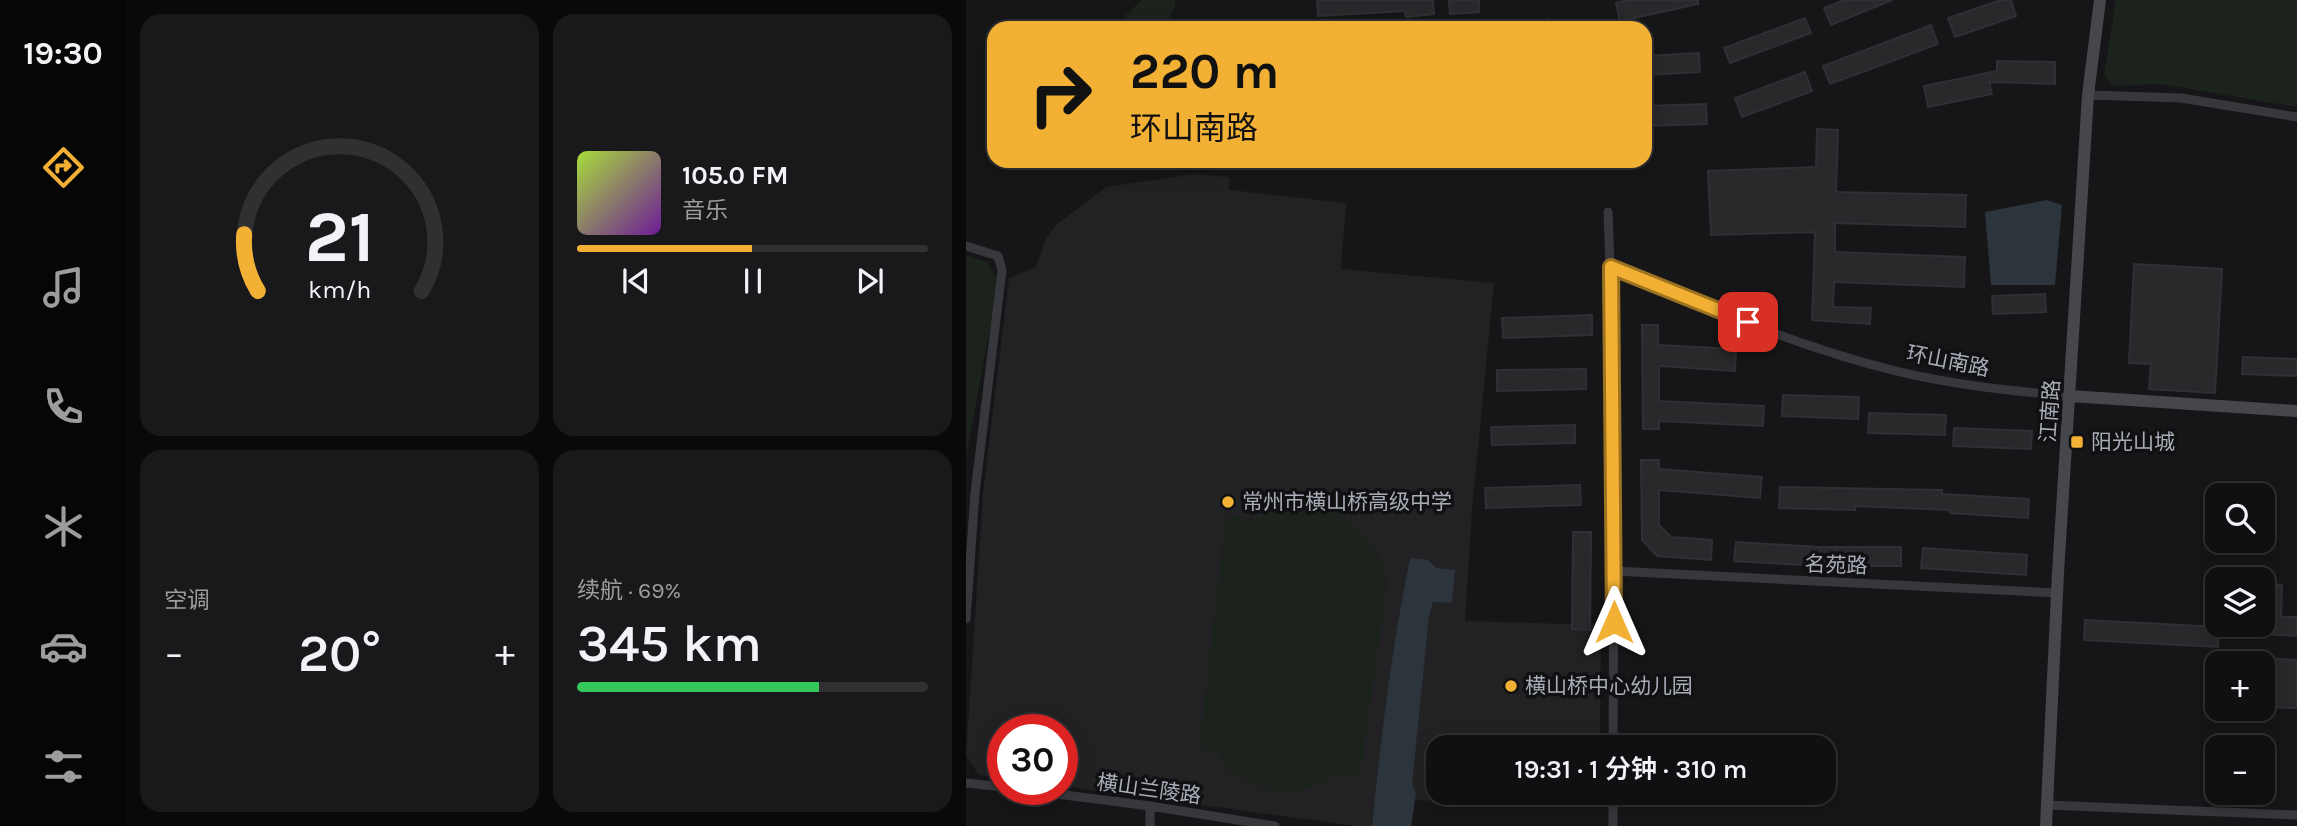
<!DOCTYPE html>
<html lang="zh">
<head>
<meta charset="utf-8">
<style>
	:root { --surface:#101012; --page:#19191b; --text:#f1f3f6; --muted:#9c9d9f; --line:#303032; --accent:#f2b134 }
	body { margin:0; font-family:Karla,"Noto Sans SC",sans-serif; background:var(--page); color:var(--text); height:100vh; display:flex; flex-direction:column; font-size:26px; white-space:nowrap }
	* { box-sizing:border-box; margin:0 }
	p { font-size:23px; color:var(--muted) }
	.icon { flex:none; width:38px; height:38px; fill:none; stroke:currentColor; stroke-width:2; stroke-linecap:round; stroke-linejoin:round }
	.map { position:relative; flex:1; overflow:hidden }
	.drawer { display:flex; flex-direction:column; gap:14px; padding:14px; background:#09090a; width:840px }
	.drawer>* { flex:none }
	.guide { position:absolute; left:21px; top:21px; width:665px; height:147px; border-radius:21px; box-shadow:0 4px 18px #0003,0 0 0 2px var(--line); background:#f2b134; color:#111; overflow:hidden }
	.fabs { position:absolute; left:1239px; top:483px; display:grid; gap:14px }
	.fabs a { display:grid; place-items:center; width:70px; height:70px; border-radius:14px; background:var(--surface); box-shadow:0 4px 18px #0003,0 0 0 2px var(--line); font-size:35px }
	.speed { position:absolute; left:21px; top:714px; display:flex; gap:14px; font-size:35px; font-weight:700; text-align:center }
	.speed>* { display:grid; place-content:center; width:91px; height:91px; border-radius:50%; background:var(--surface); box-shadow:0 4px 18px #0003,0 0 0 2px var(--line); line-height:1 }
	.speed .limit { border:10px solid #d22; background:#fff; color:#111 }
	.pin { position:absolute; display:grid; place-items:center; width:60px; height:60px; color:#fff; margin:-30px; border-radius:14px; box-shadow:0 4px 10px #0006 }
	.me { position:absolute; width:77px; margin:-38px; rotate:0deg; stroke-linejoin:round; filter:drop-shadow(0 0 5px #0008) }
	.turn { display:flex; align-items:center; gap:24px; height:147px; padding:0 28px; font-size:32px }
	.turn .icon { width:91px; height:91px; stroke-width:2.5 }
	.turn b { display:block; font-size:49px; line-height:60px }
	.big { font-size:52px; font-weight:600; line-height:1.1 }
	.drawer .card { flex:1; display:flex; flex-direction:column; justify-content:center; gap:10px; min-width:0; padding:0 24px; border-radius:21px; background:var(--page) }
	.drawer .dial { align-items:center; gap:0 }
	.dial svg { height:182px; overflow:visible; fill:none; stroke:var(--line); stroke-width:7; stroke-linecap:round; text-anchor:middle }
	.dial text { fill:var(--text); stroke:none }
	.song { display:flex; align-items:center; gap:21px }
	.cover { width:84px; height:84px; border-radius:10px; background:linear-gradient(135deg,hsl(80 70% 55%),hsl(280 70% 35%)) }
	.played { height:7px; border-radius:4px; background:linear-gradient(90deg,var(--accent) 50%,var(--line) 50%) }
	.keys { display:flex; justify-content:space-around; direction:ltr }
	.heat { display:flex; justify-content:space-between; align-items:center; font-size:38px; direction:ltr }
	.charge { height:10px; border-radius:5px; background:linear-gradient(90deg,#34c759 69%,var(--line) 0) }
	.drawer .tiles { flex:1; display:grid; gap:14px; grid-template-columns:repeat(2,1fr) }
	.trip { position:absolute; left:460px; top:735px; width:410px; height:70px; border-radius:21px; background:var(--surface); box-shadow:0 4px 18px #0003,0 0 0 2px var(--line); font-weight:600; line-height:70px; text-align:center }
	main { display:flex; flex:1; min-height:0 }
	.tabs { display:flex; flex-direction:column; width:126px; justify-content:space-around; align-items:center; background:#060607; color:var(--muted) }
	.tabs .icon { width:49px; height:49px }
	.tabs .selected { color:var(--accent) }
	.tabs b { font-size:32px; color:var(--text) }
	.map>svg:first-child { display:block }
	.built { fill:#222225 }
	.green { fill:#1c231d }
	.water { fill:#2c353c }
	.building { fill:#29292c; stroke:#303034; stroke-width:2 }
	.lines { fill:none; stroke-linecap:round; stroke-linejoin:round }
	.street { stroke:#37383d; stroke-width:9 }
	.secondary { stroke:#45474d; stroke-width:12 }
	.route-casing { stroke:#9d7322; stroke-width:18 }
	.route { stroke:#f2b134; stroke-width:12 }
	.poi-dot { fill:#f2b134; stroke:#111113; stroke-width:2.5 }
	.labels { text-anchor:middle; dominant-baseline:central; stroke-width:7; stroke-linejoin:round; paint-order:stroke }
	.street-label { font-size:21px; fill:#a8adb8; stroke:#111113 }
	.poi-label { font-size:21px; fill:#a8adb8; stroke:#111113; text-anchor:start }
</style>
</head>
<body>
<main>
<nav class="tabs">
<b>19:30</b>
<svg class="icon selected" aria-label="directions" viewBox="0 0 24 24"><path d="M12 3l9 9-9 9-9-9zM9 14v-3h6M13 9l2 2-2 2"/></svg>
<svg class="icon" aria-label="music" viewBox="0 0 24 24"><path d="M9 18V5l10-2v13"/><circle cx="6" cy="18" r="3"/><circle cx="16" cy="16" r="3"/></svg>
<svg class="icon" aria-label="phone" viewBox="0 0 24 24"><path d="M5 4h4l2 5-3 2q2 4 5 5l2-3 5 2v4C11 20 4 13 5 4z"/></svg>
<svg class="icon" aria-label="climate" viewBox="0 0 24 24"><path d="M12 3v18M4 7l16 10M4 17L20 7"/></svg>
<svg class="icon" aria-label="car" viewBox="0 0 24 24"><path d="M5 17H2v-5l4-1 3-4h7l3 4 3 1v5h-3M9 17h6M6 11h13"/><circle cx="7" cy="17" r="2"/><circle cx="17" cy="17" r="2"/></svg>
<svg class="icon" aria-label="filters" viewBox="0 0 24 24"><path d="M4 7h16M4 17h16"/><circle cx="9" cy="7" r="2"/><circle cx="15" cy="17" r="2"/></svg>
</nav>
<section class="drawer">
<div class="tiles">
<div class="card dial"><svg viewBox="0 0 100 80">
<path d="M14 69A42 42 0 1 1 86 69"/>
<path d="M14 69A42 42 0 0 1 8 44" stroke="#f2b134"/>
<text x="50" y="56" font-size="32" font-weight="700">21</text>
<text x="50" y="72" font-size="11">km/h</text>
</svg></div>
<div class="card">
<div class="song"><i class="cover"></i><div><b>105.0 FM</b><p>音乐</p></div></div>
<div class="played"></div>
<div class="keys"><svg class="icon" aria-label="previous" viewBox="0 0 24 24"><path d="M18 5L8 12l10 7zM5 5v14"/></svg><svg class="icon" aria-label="pause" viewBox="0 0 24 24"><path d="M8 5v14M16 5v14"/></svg><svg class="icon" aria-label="next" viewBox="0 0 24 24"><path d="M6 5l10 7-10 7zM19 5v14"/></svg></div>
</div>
<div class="card"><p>空调</p>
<div class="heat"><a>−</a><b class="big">20°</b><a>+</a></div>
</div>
<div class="card"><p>续航 · 69%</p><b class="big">345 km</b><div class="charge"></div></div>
</div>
</section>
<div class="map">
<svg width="1331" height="826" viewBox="0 0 1331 826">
	<rect width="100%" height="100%" fill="#161618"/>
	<path class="built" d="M229,174l34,3v13l117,13 -5,66 153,14 -22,227 -7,111 136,4 -1,122h-162v46h161v13l-184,-6 1,-7 -4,-9 -30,-50 -10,92h-16l-294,-40v-56h-59v48l-24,-3 -13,-19 17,-262 26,-216 27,-11 10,-28 10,-14 50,-38z"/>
	<path class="green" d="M176,0h33v8l-12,20h-42l5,-13z
		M1150,0h181v107l-137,-23 -46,2 -10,-11z
		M0,255l21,7 9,15 -5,46 -25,134z
		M344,503c35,9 64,34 75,69 2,9 1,20 0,29l-25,176 -22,-3 -14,8 -23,8 -17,3 -15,-3 -41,-19 -12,-20 -17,-2 27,-233 29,3 20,-12z"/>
	<path class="water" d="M1081,200l15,5 -7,80h-64l-6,-73z
		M444,558l18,2 8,8 19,2 -3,33 -19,-1 -4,14 -17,168 4,9 -5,33h-39c9,-90 20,-179 38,-268z"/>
	<path class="building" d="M351,0h116l1,14 -28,3 -1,-6 -87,5z
		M483,0h30v12l-29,2z
		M662,0h70v4l-78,17 -4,-18z
		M878,0h48l-61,25 -7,-17z
		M1035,0h10l5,16 -61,21 -7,-19z
		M839,18l6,15 -81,30 -6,-15z
		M583,19l2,9h-26v-3z
		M965,25l7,19 -108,40 -7,-18z
		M733,53l1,19 -55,3v-19z
		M1031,61l58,1v22l-66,-2 3,12 -64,13 -4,-21 73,-15z
		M839,72l7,19 -70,26 -7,-19z
		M740,104l1,20 -62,2v-20z
		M851,129l21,1 -2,62 130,3 -1,32 -130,-4v29l130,5 -1,30 -130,-5 -1,25 38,1 -1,16 -58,-4 3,-88 -104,3 -3,-64 108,-4z
		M1168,264l88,5 -7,124 -66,-4 2,-25 -22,-1z
		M1079,294l1,18 -53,2 -1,-18z
		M626,315v20l-89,3 -1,-20z
		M676,325h16v20l78,4 -1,22 -76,-5v35l105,5 -1,20 -104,-5v8h-16z
		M1277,357l54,2v17l-55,-2z
		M620,369v20l-89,2v-21z
		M817,395l76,2 -1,22 -76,-3z
		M903,413l77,2 -1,20 -77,-2z
		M609,425v18l-83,2 -1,-18z
		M988,428l78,3 -1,18 -78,-3z
		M675,460h18v9l103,8 -2,21 -101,-8v35l12,12 41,3 -1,20 -54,-4 -15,-16z
		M614,485l1,20 -95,3 -1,-20z
		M814,487l162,3v4l87,5 -1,19 -78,-5v-3l-95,-4v4l-76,-2z
		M607,532h18l-1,98 -18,-1z
		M770,542l83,5h82v19h-80l-87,-5z
		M957,548l104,7 -1,20 -105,-7z
		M1297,584l19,1 -1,32h16v19l-30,-2 2,-28h-6z
		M1119,620l134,7 -1,20 -134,-7z
		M1297,658l34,2v48l-34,-1z"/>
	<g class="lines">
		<path class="street" d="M1122,95l93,3 116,19
			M642,212c7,179 6,357 5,535
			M0,246l32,10 4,14 -27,223 -9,126
			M644,267c94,39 188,80 286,104 57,14 116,20 174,25
			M648,571l443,22
			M0,783l37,4
			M52,789l132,17 125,20
			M1081,805l250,10
			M184,806v20
			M647,826v-33"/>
		<path class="secondary" d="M1104,396l227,15
			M1080,826l12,-253 30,-478 12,-95"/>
	</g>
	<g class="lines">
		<defs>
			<path id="route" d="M648,622l-3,-355 137,55"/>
		</defs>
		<use href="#route" class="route-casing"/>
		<use href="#route" class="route"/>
	</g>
	<g class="poi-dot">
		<rect x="1104" y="435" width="14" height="14" rx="3.5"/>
		<circle cx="262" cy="502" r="7"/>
		<circle cx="545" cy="686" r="7"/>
	</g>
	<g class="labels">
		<g class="street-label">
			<text transform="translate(982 361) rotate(11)">环山南路</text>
			<text transform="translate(1084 411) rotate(-86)">江南路</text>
			<text transform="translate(870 565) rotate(2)">名苑路</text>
			<text transform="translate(183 789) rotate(8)">横山兰陵路</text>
		</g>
		<g class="poi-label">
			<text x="1125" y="442">阳光山城</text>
			<text x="276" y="502">常州市横山桥高级中学</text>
			<text x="559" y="686">横山桥中心幼儿园</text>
		</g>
	</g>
</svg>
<div class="fabs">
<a><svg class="icon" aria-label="search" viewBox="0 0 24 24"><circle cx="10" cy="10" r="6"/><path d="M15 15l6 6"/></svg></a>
<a><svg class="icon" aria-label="layers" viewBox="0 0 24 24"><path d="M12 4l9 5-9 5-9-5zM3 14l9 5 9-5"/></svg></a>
<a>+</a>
<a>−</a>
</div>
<div class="speed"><div class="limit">30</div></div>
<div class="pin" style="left:782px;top:322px;background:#d93025"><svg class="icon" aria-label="arrive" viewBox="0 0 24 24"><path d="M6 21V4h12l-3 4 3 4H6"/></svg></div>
<svg class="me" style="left:648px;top:622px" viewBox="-20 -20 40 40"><path d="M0-17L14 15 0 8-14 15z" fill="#f2b134" stroke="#fff" stroke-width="4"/></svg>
<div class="trip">19:31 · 1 分钟 · 310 m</div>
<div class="guide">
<div class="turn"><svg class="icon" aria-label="right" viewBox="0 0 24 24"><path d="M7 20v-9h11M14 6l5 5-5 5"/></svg><div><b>220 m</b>环山南路</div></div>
</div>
</div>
</main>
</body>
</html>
